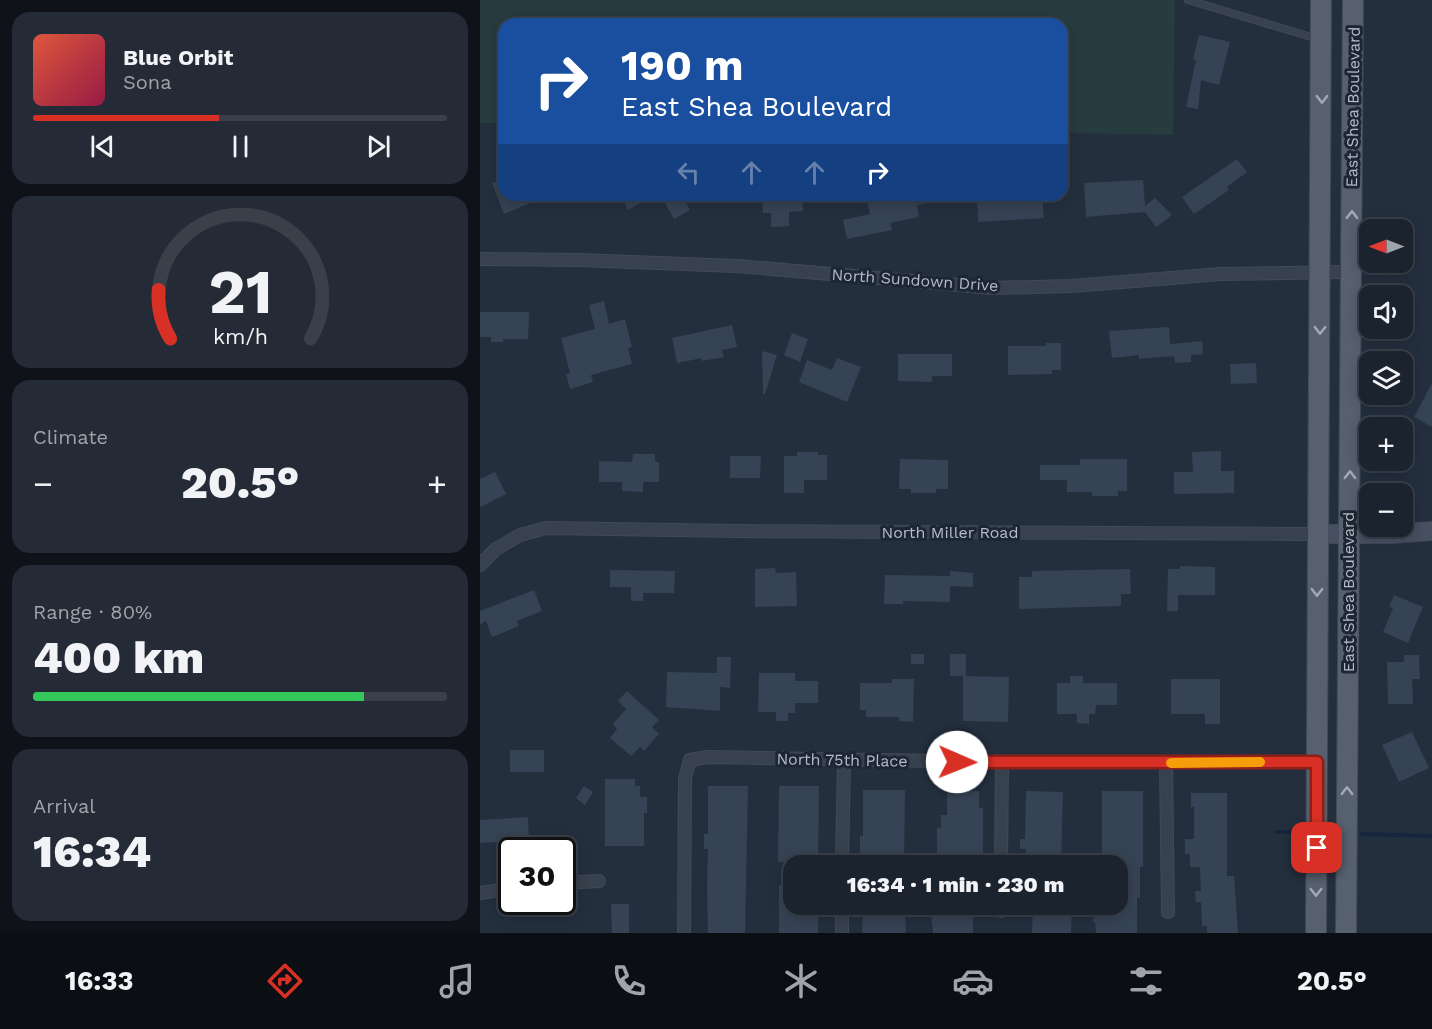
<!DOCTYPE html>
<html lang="en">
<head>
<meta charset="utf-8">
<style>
	:root { --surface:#1b232e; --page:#242b36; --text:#f1f3f6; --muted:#a0a4aa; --line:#39404a; --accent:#d93025 }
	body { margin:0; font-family:"Work Sans",sans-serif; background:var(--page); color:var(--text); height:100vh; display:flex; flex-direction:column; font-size:22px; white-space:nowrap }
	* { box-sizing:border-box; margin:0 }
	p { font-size:20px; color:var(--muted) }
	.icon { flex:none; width:33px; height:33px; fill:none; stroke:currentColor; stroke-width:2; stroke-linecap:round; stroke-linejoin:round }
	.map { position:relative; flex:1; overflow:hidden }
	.sheet { display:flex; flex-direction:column; gap:12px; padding:12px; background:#0f1319; width:480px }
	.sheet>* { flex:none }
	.banner { position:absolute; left:18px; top:18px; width:570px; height:183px; border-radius:18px; box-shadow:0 3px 15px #0003,0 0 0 2px var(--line); background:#1a4fa0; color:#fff; overflow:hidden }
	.needle { width:39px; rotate:270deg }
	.buttons { position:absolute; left:879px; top:219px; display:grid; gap:12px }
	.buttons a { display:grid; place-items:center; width:54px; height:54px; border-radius:12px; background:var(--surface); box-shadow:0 3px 15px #0003,0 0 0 2px var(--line); font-size:30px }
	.speed { position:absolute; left:18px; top:837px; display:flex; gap:12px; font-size:30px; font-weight:700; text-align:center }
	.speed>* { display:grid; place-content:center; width:78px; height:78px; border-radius:50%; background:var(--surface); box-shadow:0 3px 15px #0003,0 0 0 2px var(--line); line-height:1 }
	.speed .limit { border:3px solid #111; border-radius:9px; background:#fff; color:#111 }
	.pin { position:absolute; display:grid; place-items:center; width:51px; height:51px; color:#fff; margin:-26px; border-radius:12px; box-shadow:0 3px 9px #0006 }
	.me { position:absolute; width:66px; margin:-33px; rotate:91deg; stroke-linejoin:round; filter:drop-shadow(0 0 4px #0008) }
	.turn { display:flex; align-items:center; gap:21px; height:126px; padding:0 24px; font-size:27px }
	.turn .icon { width:78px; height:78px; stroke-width:2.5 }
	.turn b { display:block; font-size:42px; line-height:51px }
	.lanes { display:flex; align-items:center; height:57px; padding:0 24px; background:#0003; justify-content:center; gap:30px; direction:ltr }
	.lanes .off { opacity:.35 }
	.big { font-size:45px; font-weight:800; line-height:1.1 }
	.sheet .tile { flex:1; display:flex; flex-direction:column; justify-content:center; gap:9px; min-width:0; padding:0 21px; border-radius:18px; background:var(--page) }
	.sheet .dial { align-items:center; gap:0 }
	.dial svg { height:156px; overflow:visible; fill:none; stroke:var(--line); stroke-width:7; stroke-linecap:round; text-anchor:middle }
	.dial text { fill:var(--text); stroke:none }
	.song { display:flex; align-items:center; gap:18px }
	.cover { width:72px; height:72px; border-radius:9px; background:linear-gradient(135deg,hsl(10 70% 55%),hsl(340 70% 35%)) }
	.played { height:6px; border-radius:3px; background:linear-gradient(90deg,var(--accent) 45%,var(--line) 45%) }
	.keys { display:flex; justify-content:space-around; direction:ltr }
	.heat { display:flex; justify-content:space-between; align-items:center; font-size:33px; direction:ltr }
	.charge { height:9px; border-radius:4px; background:linear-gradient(90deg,#34c759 80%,var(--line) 0) }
	.trip { position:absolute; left:303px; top:855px; width:345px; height:60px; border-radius:18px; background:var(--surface); box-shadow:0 3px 15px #0003,0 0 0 2px var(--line); font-weight:800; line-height:60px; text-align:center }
	.dock { display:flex; height:96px; justify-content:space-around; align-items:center; background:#0b0e12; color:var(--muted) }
	.dock .icon { width:42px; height:42px }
	.dock .active { color:var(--accent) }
	.dock b { font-size:27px; color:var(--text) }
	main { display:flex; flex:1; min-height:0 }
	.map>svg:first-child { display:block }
	.green { fill:#263c3f }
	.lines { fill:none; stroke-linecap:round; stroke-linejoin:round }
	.stream { stroke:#17263c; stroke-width:4 }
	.building { fill:#364354 }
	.lane-casing { stroke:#414a57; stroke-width:8 }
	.street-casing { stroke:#414a57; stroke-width:14 }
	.secondary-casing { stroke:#414a57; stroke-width:20 }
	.primary-casing { stroke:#414a57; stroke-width:22 }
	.lane { stroke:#38414e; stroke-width:6 }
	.street { stroke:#38414e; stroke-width:12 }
	.secondary { stroke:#465061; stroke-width:18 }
	.primary { stroke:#56606e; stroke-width:20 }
	.oneway { stroke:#a1aab7 }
	.route-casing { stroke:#8d1f18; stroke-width:15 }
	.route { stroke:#d93025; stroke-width:10 }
	.slow { stroke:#f59e0b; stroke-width:10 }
	.labels { text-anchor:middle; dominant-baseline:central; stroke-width:6; stroke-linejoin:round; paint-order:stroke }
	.street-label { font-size:16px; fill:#b4bcc9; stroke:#1d2633 }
</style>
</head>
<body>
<main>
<section class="sheet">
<div class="tile">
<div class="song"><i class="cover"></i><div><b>Blue Orbit</b><p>Sona</p></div></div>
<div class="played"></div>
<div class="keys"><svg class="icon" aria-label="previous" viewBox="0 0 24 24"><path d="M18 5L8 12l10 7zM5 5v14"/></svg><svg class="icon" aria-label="pause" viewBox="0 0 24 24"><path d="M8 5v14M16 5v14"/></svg><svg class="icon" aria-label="next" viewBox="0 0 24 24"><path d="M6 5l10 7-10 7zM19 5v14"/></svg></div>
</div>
<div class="tile dial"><svg viewBox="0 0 100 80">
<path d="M14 69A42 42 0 1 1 86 69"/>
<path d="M14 69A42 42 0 0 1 8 44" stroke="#d93025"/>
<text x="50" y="56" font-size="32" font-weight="700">21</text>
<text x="50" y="72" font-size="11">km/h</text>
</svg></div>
<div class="tile"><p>Climate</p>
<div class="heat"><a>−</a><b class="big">20.5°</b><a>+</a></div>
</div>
<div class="tile"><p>Range · 80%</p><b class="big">400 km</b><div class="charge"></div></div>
<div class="tile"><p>Arrival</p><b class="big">16:34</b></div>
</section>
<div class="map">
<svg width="952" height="933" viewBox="0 0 952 933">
	<rect width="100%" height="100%" fill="#242f3e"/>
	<path class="green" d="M0,0h695l-2,135 -111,-2v-109h-558v99h-24z"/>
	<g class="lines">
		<path class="stream" d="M796,832h22
			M882,834l70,2"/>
	</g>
	<path class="building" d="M719,35l31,7 -11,43 -18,-5 -3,29 -12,-2 10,-47 -3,-1z
		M757,159l10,13 -20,15 2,3 -35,24 -12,-17z
		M24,179v16h46l-46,19 -12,-31z
		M663,180l2,26 10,-8 17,17 -16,12 -11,-15 -59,5 -2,-34z
		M140,195h35l-27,15z
		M181,195h21l8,15 -16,9z
		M282,195h40l1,16 -14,1v14l-18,1v-14h-8z
		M386,195h76v5l-25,5 2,12 -29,6 2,7 -45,9 -4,-19 27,-6z
		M497,195h65l2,23 -66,4z
		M124,301l5,23 16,-5 7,28 -4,1 4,16 -41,11 2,7 -23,7 -4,-15 4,-1 -9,-35 34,-9 -6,-24z
		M0,312h49l-1,27h-25v3h-12v-5h-11z
		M252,325l5,22 -15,3 2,7 -22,4v-3l-25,5 -5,-25z
		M689,327l1,17 32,-3 1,13 -12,1v7l-16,1 -1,-7 -35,3v-4l-27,3 -3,-27z
		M312,333l16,6 -8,23 -16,-7z
		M566,343h15v27h-9v4l-44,1v-29h38z
		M282,351l15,4 -12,39h-2z
		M418,354h54v22h-20v6l-34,-1z
		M357,358l24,9 -14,35 -48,-20 8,-22 25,10z
		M776,363l1,20 -26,1 -1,-20z
		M952,383v44l-18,-10z
		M741,451v20h13v22l-60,1v-22h19l-1,-20z
		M317,452h21v3h9v25h-23v13h-20v-37h13z
		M153,454h22v8h4v20h-16v10l-21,-1v-9h-23v-21l33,1z
		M250,456h31l-1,22h-30z
		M420,459l48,1v29h-12v4h-25v-4h-12z
		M600,459h47v32h-9v5h-26v-4h-25v-12h-27v-15h40z
		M15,472l11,22 -26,13v-28z
		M700,566l35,1v28h-37v16h-11l1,-42h12z
		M295,568l1,5 20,-1 1,34 -42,1v-38z
		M650,569l1,25h-10v12l-102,3v-32h13v-6z
		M130,570l65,1 -1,22h-31v8h-12v-14h-21z
		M470,571l23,2v14l-23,-1v16l-47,-1v3h-19l1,-29 65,1z
		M54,590l8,21 -25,10 2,5 -27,11 -6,-16 -6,3v-13z
		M914,595l29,12 -15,36 -25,-11 10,-24 -4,-1z
		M431,654h13v10h-13z
		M470,654h16v22h-16z
		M924,655h15l1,24h-8l1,25h-25l-1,-42h17z
		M237,657h14l-1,31 -10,-1v24l-54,-4 1,-35 50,1z
		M279,673h36v8h23v22h-23v10h-7v8h-12v-9h-18z
		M483,676l46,1 -1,45 -45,-1z
		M590,676h13v7h34v22h-21l-1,9h-6v10l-12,-1v-9h-20v-31h13z
		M412,679h22l-1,43 -14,-1v-4h-33v-7h-6v-27h32z
		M691,679h49v45h-15v-10h-34z
		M147,691l32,29 -7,7 7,7 -15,17 -4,-4 -9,9 -21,-18 7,-9 -4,-5 13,-15 -8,-8z
		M932,732l17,36 -30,14 -17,-37z
		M30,750h34v22h-34z
		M125,779h30v7h5v11h7v16h-3v33h-39z
		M104,786l9,6 -8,13 -9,-7z
		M228,786h40l-3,147h-37l-1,-47 1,-37h-4v-15h4z
		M299,786h40l-1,77 -40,-1z
		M383,790h42l-1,74h-39v-11h-5v-17h3z
		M467,791h32v17h4v58h-46v-38h4v-13h6z
		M546,791l37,1 -2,74 -36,-1 1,-16h-6v-10h5z
		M622,791h41v76h-3v31h-3v35h-41l-1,-11h-2v-18h25v-38h-16z
		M711,793h36v83h7l4,57h-31v-7h-5l-1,-24h-5l-1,-11h6l-1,-24h-10v-13h-5v-15h9v-32h-3z
		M48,817l1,23 -49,3v-23z
		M299,885h15v19h24v29h-39z
		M131,904h18v29h-17z
		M383,904h42l1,29h-44z
		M450,904h43v29h-40z
		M553,904h39l-1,29h-39z"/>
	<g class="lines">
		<defs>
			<path id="lane" d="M708,0l130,39"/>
			<path id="street" d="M0,259l98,1 159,6 256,22 79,-2 149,-12 130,-2
				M0,565l16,-16 24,-14 26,-7 191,3 580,3
				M686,763l2,149
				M362,866l2,-106
				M521,866l1,-104
				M82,883l37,-2
				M0,893l32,-5
				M521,911v-7
				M204,933l1,-155 5,-18 18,-3 294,5h315
				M362,933v-29"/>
			<path id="secondary" d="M837,534h74l41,-3"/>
			<path id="primary" d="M836,933l5,-933
				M866,933l7,-933"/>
		</defs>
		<use href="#lane" class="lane-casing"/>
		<use href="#street" class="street-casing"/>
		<use href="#secondary" class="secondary-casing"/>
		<use href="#primary" class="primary-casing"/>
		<use href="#lane" class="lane"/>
		<use href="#street" class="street"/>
		<use href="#secondary" class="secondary"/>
		<use href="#primary" class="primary"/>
	</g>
	<defs><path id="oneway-chevron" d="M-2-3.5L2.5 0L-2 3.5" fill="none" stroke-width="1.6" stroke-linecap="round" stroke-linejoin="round" transform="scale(1.5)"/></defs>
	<g class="oneway">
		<use href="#oneway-chevron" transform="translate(842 99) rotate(90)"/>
		<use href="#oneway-chevron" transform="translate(872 215) rotate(-89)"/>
		<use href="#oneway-chevron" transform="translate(840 330) rotate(91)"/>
		<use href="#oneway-chevron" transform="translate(870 475) rotate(-89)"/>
		<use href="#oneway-chevron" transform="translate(837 592) rotate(90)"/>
		<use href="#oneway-chevron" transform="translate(867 791) rotate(-90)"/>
		<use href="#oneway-chevron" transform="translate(836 892) rotate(90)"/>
	</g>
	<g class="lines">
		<defs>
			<path id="route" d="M477,762h360v86"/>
		</defs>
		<use href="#route" class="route-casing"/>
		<use href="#route" class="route"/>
		<path class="slow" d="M691,763l89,-1"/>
	</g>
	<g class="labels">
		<g class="street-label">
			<text transform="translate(873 107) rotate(-89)">East Shea Boulevard</text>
			<text transform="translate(435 280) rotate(4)">North Sundown Drive</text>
			<text x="470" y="532">North Miller Road</text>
			<text transform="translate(868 592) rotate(-90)">East Shea Boulevard</text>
			<text transform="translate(362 760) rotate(1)">North 75th Place</text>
		</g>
	</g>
</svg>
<div class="buttons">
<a><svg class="needle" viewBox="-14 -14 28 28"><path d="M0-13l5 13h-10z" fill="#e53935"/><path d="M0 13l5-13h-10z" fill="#a0a4aa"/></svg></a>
<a><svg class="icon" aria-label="sound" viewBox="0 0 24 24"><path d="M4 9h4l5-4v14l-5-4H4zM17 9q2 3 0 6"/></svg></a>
<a><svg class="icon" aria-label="layers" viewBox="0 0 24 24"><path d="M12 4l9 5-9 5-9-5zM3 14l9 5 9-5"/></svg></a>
<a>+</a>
<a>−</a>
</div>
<div class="speed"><div class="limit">30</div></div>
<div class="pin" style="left:837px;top:848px;background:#d93025"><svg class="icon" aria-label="arrive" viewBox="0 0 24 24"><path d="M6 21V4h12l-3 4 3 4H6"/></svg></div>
<svg class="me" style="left:477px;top:762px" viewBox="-20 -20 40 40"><circle r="19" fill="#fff"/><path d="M0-13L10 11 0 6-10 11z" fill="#d93025"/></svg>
<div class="trip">16:34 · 1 min · 230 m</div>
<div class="banner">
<div class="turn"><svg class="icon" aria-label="right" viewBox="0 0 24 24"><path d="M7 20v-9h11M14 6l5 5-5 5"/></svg><div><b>190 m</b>East Shea Boulevard</div></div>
<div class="lanes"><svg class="icon off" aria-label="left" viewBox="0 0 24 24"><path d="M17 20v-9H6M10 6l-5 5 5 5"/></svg><svg class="icon off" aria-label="ahead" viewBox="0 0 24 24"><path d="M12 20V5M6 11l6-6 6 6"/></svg><svg class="icon off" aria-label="ahead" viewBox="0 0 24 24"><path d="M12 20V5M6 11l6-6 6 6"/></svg><svg class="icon" aria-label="right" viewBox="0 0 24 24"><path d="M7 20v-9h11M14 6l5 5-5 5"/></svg></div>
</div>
</div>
</main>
<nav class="dock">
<b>16:33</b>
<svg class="icon active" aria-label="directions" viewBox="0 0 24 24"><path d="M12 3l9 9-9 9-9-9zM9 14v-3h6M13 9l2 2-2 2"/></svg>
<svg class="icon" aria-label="music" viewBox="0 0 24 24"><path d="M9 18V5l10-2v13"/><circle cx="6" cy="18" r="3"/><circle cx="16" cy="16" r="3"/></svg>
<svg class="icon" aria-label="phone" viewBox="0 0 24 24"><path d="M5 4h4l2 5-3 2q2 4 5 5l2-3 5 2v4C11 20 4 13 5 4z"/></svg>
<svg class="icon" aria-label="climate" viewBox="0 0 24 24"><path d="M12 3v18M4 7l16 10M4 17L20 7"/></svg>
<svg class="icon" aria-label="car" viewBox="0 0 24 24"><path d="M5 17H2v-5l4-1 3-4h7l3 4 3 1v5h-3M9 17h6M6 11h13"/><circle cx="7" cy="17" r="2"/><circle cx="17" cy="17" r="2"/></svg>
<svg class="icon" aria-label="filters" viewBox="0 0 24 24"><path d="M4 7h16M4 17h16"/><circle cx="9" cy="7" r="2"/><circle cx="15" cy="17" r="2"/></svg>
<b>20.5°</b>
</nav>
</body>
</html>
